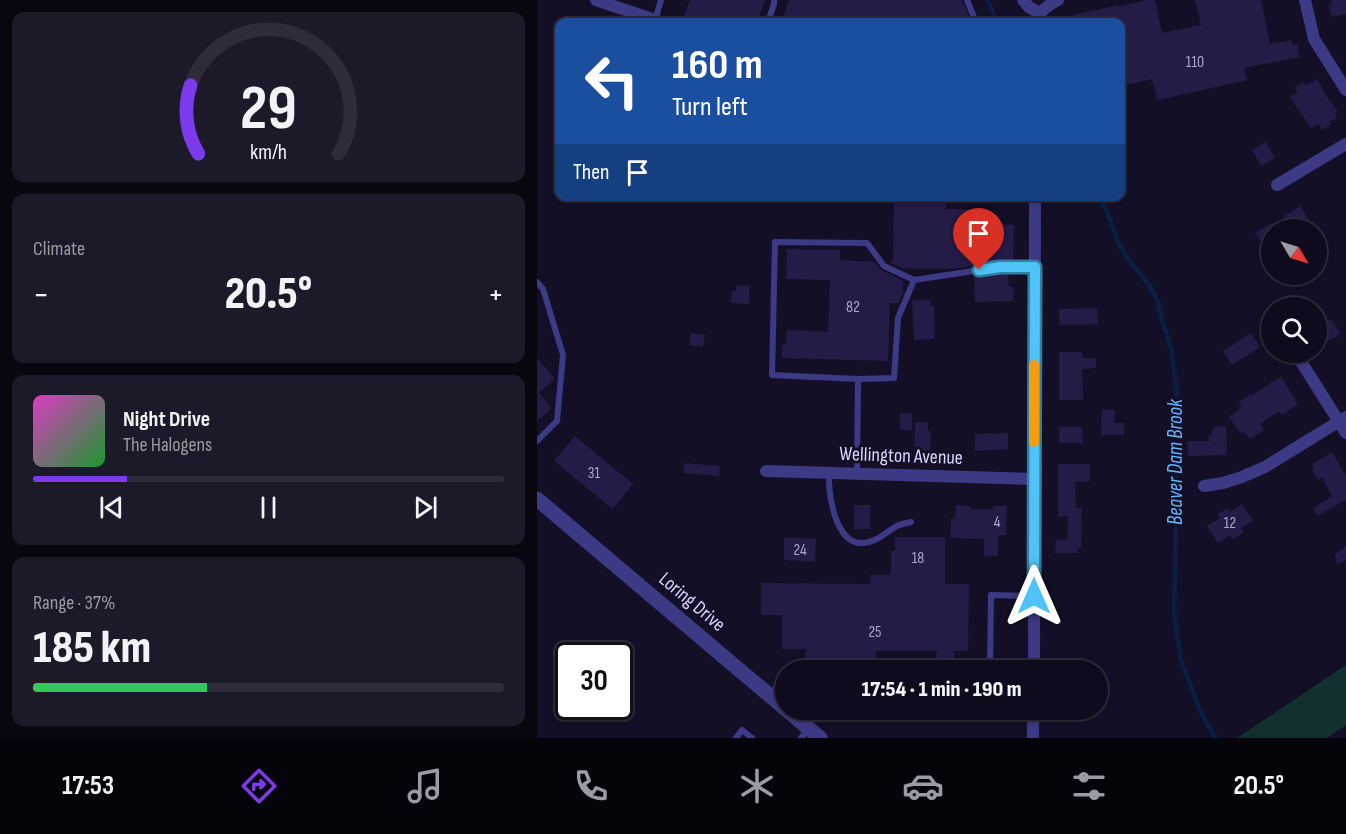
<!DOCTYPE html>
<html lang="en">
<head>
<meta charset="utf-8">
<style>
	:root { --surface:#0e0b1c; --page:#1c1929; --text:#f1f3f6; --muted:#9b9ba3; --line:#2e2b3b; --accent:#7c3aed }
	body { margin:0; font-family:"Sofia Sans Condensed",sans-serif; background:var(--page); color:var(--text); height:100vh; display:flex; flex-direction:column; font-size:22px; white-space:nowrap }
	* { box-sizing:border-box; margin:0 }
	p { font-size:20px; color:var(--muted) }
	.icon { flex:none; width:33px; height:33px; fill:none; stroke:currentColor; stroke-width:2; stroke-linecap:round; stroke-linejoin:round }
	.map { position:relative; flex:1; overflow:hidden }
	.panel { display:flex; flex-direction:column; gap:12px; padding:12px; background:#08060f; width:537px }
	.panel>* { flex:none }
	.hud { position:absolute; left:18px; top:18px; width:570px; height:183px; border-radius:12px; box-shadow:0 3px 9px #0003,0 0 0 2px var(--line); background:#1a4fa0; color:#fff; overflow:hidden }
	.needle { width:39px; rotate:128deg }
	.fabs { position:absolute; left:724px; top:219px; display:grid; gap:12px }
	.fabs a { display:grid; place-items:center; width:66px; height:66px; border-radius:50%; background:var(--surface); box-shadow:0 3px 9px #0003,0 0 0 2px var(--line); font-size:30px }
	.speed { position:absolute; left:18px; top:642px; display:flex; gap:12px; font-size:30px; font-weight:700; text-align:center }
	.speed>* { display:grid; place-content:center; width:78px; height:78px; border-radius:50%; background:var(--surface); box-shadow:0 3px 9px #0003,0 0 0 2px var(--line); line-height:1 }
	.speed .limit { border:3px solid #111; border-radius:9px; background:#fff; color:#111 }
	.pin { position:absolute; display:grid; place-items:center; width:51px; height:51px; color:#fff; margin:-62px -26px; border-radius:50% 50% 50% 0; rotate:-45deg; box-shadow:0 0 6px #0007 }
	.pin .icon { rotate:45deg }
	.me { position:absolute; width:66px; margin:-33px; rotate:0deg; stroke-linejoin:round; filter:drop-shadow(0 0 4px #0008) }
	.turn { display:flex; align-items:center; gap:21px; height:126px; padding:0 18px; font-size:27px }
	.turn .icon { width:78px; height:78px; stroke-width:2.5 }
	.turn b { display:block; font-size:42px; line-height:51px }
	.then { display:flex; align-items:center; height:57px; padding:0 18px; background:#0003; gap:12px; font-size:22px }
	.big { font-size:45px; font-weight:800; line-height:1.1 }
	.panel .tile { flex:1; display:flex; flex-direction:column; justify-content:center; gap:9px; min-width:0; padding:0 21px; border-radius:12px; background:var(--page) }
	.panel .dial { align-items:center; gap:0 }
	.dial svg { height:156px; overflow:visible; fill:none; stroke:var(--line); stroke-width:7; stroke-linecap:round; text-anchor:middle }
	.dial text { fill:var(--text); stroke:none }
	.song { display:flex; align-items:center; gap:18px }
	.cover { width:72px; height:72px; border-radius:9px; background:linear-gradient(135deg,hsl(310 70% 55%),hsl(130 70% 35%)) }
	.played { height:6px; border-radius:3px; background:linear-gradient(90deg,var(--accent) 20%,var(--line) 20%) }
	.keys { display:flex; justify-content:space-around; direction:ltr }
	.heat { display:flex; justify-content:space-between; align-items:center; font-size:33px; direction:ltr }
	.charge { height:9px; border-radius:4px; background:linear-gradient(90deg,#34c759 37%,var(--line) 0) }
	.trip { position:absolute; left:238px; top:660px; width:333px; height:60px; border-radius:30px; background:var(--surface); box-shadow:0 3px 9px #0003,0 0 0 2px var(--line); font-weight:800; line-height:60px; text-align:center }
	.menu { display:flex; height:96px; justify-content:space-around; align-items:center; background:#06040b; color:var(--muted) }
	.menu .icon { width:42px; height:42px }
	.menu .current { color:var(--accent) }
	.menu b { font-size:27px; color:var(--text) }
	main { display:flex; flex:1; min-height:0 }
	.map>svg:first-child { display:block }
	.green { fill:#12302f }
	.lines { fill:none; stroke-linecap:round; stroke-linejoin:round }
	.stream { stroke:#0a1f44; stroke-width:4.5 }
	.building { fill:#241b47 }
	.service { stroke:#3d3a85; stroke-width:6 }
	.minor { stroke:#3d3a85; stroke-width:12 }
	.tertiary { stroke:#3d3a85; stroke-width:15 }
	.route-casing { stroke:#337fa1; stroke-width:15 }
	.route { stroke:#4fc3f7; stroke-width:10 }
	.slow { stroke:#f59e0b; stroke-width:10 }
	.labels { text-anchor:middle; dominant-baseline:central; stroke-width:6; stroke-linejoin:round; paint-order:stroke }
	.number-label { font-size:16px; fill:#aca6d1 }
	.street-label { font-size:20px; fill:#d9d4ff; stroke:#130f26 }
	.water-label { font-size:21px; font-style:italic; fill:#62b6ff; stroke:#130f26 }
</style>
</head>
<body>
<main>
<section class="panel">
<div class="tile dial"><svg viewBox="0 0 100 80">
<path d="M14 69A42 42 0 1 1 86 69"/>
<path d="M14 69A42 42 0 0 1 10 34" stroke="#7c3aed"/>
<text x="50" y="56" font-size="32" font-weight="700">29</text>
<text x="50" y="72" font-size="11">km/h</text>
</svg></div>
<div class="tile"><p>Climate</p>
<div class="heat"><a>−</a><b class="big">20.5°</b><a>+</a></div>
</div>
<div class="tile">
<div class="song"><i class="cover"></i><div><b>Night Drive</b><p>The Halogens</p></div></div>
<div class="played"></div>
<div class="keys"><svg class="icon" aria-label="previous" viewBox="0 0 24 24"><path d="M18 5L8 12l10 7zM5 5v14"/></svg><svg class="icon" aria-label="pause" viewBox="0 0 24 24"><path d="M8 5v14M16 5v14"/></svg><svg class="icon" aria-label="next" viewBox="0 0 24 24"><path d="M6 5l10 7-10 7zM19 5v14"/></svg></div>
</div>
<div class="tile"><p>Range · 37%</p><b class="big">185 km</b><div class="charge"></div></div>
</section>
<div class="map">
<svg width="809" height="738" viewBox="0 0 809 738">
	<rect width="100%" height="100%" fill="#130f26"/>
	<path class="green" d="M809,665v60l-19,13h-90z"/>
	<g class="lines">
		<path class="stream" d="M451,0l9,22
			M561,196l8,13 12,33 8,14 24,30 8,16 4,18 9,28 6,44 1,38 -4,184 7,46 20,53 15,25"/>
	</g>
	<path class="building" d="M153,0h75l-8,22h-53l-20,-6z
		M252,0h173l9,22h-190z
		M610,0h8l7,33 39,-8 -6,-25h66l9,44 22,-4 1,5 4,-1 3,13 -56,11 3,12 -90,20 -5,-21 -31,7v-64h-61l-1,-4 60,-13v1z
		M794,0h15v14l-14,3 -3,-12h3z
		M780,79l14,24h1l6,9 -3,2 2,4 -8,4 2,2 -9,6 -4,-6 -7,4 -21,-31 8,-5 -3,-5 9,-5 2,3z
		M729,142l9,16 -14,8 -9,-16z
		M357,198l52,2v9h22v6h12v8l34,2 -1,37h-14l-48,7 -47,-1v1l-16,-7h5z
		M763,206l11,17 -9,7h-11l-8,-13z
		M735,223v37l-17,-27z
		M250,249l53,1v10l34,2 7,8 22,11v12l-4,10h-9l-2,58 -106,-3v-13h4l1,-15 41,2 2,-52 -44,-1z
		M463,272h8l1,15h4l1,14 -39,1 -1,-26z
		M199,285l14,1 -1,18 -18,-1 1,-12h4z
		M375,300h18v6h4l1,33 -21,1z
		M560,308l1,16 -39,1v-16z
		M794,319l10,15 -14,8 -9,-15z
		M154,333l14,2 -2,12 -14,-2z
		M714,333l9,14 -28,18 -9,-14z
		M522,352h23l1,6h13v10l-14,1 1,31h-24z
		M0,358l18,21 -16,14 13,15 -15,13z
		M744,376l17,28 -16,11 -3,-4 -19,13 4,6 -14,9 -6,-8 -3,3 -12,-17 13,-10 -3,-5 11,-8 1,2z
		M565,409l13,1 -1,13h10v12h-23z
		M363,413h12v17h-12z
		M378,422h13v9h3l-1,22 -16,-1z
		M689,426l1,29 -39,1 -1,-15h22v-6h3v-5h2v-3z
		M522,427h23l1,16h-24z
		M471,433v16l-33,2v-17z
		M38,436l58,48 -20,25 -59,-48z
		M795,452l14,24v24l-29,16 -4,-8 19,-12 -10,-19 -4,3 -6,-10 2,-2 -2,-4z
		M147,463l36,3 -1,10 -35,-3z
		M521,464h32v17l-15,1 1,26h6l-1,40h-3v5h-23l1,-13h11l1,-24 -10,1z
		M705,504l11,16 -12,8 3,4 -11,7 -3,-4 -12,8 -11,-17 13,-8 -2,-4 9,-6 3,4z
		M317,505h16v24h-16z
		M419,505l14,1v3h23v-3h14l-1,29h-8v21h-14v-17l-34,-1 1,-19h4z
		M247,537l32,2 -1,23 -31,-2z
		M358,537h50v47h24l-1,67h-14v7h-18l1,-7h-61v8h-71l1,-10h-24v-34h-21v-32l109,1 1,-9h20v-24h4z
		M809,546v14l-9,5 -2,-8v-3z"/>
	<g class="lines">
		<path class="service" d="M430,0l9,22
			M118,20l6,-20
			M231,22l6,-18v-4
			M0,282l6,7 20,66 -6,66 -20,20
			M321,379l36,-1 4,-60 16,-38 86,-13h35
			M292,473c-1,20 6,72 34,70 14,-1 23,-11 34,-17 4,-2 9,-3 14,-4
			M320,473l1,-94 -86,-4 3,-133 92,1 17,23 30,14
			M451,670l46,-3
			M453,670l1,-75 43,1
			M231,694l18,-14
			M199,738l6,-8 10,8
			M264,738l7,-9"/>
		<path class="minor" d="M59,0l65,22
			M486,0l6,7 10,6
			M768,0l9,39 32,51
			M498,22c5,-11 12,-16 23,-22
			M740,185l69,-41
			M758,352l51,81
			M229,471l268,8
			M667,486l19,-3 19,-6 23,-10 81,-50
			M497,670l1,-474
			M496,738v-28"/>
		<path class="tertiary" d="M0,499l283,239"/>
	</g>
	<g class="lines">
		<defs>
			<path id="route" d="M442,270l21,-3h35l-1,329"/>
		</defs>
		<use href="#route" class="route-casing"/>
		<use href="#route" class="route"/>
		<path class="slow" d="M497,365v77"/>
	</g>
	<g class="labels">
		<g class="number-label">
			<text x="658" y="62">110</text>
			<text x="316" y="307">82</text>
			<text x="57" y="473">31</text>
			<text x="460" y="522">4</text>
			<text x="693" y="523">12</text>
			<text x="263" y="550">24</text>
			<text x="381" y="558">18</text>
			<text x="338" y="632">25</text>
		</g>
		<g class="street-label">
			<text transform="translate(364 456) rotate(2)">Wellington Avenue</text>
			<text transform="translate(155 602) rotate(40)">Loring Drive</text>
		</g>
		<g class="water-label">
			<text transform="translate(638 462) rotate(-90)">Beaver Dam Brook</text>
		</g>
	</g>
</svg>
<div class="fabs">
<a><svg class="needle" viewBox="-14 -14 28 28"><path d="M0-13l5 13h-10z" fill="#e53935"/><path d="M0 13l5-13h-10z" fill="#9b9ba3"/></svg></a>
<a><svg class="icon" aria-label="search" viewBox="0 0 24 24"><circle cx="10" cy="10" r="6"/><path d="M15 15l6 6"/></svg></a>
</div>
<div class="speed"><div class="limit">30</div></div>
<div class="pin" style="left:442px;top:270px;background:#d93025"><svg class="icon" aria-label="arrive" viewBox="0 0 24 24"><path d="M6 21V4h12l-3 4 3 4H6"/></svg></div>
<svg class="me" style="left:497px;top:596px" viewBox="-20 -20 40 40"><path d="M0-17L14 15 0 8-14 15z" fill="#4fc3f7" stroke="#fff" stroke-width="4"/></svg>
<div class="trip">17:54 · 1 min · 190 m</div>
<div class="hud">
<div class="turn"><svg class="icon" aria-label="left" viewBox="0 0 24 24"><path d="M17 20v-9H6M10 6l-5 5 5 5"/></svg><div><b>160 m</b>Turn left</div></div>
<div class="then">Then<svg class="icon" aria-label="arrive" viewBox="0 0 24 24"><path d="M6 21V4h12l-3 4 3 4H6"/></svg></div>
</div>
</div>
</main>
<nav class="menu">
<b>17:53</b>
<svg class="icon current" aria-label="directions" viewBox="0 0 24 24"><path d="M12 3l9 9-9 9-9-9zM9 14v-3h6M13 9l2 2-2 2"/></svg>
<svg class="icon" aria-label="music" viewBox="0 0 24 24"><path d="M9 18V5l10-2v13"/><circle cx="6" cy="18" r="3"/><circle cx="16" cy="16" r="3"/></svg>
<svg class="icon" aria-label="phone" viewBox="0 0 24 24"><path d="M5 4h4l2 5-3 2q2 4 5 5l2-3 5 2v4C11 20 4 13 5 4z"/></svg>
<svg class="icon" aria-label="climate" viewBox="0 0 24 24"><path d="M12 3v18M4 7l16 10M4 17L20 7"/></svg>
<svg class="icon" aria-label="car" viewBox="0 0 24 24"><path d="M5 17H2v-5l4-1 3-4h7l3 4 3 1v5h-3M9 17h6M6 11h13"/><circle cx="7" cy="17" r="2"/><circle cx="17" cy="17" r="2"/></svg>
<svg class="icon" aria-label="filters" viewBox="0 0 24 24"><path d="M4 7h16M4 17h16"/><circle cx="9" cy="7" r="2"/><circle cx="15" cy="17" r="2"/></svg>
<b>20.5°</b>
</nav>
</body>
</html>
